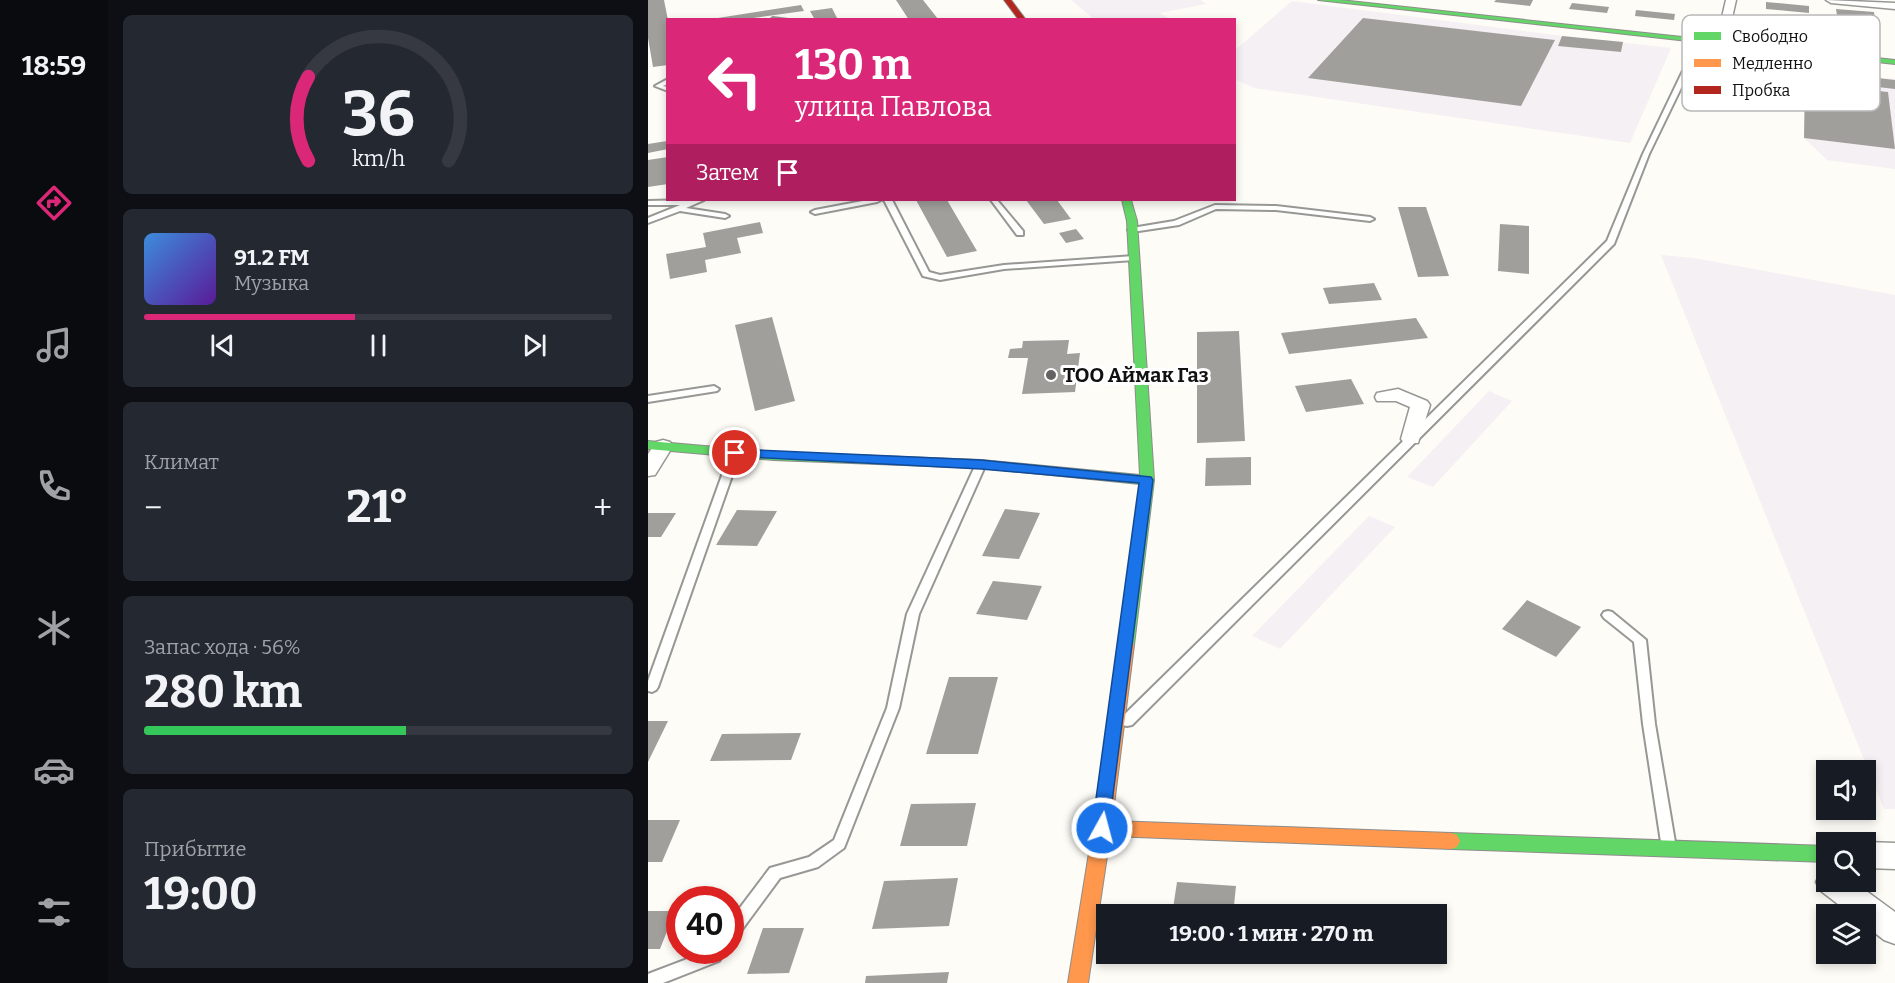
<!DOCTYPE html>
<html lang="ru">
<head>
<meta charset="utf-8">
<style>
	:root { --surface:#171b24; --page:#242831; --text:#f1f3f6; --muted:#9ea1a6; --line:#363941; --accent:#db2777 }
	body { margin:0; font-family:Bitter,serif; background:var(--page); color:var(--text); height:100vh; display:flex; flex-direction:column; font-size:22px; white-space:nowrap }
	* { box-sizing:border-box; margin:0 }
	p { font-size:20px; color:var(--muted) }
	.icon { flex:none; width:33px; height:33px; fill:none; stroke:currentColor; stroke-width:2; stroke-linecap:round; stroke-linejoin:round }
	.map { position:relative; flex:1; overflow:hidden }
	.drawer { display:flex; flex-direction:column; gap:15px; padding:15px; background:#0d0f14; width:540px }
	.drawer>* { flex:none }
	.banner { position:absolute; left:18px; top:18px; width:570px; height:183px; border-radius:0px; box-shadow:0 3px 9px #0003; background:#db2777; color:#fff; overflow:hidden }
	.tools { position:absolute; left:1168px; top:760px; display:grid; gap:12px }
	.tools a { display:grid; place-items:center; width:60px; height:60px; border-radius:0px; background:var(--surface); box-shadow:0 3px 9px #0003; font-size:30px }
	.speed { position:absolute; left:18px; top:886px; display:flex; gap:12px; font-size:30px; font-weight:700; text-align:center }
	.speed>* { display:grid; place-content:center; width:78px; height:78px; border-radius:50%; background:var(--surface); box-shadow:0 3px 9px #0003; line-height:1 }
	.speed .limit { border:9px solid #d22; background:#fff; color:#111 }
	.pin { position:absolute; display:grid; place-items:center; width:51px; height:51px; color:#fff; margin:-26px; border:3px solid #fff; border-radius:50%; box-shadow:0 2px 6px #0007 }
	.me { position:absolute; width:66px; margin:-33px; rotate:7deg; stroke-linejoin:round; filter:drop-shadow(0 0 4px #0008) }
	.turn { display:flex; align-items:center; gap:21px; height:126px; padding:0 30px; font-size:27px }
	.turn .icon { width:78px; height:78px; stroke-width:2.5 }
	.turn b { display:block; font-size:42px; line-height:51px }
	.then { display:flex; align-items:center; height:57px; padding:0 30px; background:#0003; gap:12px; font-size:22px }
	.big { font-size:45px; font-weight:700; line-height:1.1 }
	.drawer .card { flex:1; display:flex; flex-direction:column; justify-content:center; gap:9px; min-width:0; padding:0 21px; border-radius:9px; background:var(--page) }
	.drawer .dial { align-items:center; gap:0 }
	.dial svg { height:156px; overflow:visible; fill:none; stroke:var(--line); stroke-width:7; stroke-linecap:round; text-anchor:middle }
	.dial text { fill:var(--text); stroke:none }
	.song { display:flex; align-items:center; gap:18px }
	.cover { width:72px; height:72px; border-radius:9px; background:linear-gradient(135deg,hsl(210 70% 55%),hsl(270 70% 35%)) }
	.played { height:6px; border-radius:3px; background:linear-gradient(90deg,var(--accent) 45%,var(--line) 45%) }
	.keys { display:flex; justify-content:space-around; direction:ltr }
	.heat { display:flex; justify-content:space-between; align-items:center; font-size:33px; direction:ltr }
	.charge { height:9px; border-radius:4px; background:linear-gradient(90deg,#34c759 56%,var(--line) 0) }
	.trip { position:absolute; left:448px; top:904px; width:351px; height:60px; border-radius:0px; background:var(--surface); box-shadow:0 3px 9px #0003; font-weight:700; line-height:60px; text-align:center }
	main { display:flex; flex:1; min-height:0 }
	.dock { display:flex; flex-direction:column; width:108px; justify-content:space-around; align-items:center; background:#090b0e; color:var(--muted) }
	.dock .icon { width:42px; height:42px }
	.dock .current { color:var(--accent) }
	.dock b { font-size:27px; color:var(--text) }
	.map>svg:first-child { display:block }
	.industrial { fill:#f5f0f3 }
	.building { fill:#a19f9c }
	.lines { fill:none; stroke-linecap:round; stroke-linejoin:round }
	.lane-casing { stroke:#979795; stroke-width:4 }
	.street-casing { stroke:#979795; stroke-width:3 }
	.fast-casing { stroke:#8e8d8b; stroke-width:2 }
	.slow-casing { stroke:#8e8d8b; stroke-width:2 }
	.jam-casing { stroke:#8e8d8b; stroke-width:2 }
	.lane { fill:#fffffe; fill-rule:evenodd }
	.street { fill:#fffffe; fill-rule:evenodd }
	.fast { fill:#63d668; fill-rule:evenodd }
	.slow { fill:#ff974d; fill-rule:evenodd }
	.jam { fill:#b3261e; fill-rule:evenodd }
	.route { fill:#1a73e8; stroke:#114b97; stroke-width:1.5 }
	.poi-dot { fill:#646362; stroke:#fff; stroke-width:2 }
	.labels { text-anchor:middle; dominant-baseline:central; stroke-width:6; stroke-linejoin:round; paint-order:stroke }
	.poi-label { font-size:20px; font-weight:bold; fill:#111; stroke:#fff; text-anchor:start }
	.key { fill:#fff; stroke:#b8b8b8; stroke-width:1.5 }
	.key-label { font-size:16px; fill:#111 }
</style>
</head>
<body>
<main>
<nav class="dock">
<b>18:59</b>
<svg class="icon current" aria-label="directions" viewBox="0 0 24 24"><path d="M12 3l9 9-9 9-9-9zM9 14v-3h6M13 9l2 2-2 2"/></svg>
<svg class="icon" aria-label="music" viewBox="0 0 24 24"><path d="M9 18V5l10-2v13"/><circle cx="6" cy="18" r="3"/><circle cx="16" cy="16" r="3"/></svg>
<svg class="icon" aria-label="phone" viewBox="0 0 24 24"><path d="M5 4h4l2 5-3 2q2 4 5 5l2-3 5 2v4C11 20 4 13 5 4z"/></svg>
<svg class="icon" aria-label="climate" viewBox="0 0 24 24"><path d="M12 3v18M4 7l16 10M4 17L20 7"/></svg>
<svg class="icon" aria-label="car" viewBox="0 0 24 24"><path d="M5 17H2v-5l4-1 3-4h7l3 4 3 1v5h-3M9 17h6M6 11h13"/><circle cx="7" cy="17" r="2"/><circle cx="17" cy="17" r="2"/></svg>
<svg class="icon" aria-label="filters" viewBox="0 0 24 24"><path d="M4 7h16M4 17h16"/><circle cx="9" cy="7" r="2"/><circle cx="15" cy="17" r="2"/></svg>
</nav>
<section class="drawer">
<div class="card dial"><svg viewBox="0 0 100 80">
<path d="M14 69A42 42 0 1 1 86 69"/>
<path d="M14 69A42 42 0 0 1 14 26" stroke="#db2777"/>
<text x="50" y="56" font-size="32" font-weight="700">36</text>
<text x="50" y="72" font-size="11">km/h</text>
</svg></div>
<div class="card">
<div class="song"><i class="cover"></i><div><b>91.2 FM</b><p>Музыка</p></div></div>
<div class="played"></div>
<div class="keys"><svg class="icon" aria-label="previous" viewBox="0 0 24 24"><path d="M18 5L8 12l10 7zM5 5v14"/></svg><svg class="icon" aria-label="pause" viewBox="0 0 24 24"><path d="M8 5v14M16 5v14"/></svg><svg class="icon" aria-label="next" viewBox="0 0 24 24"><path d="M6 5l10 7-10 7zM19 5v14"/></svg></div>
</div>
<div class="card"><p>Климат</p>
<div class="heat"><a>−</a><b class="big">21°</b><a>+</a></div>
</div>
<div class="card"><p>Запас хода · 56%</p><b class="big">280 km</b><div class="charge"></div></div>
<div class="card"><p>Прибытие</p><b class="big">19:00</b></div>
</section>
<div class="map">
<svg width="1247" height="983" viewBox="0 0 1247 983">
	<rect width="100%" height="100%" fill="#fdfcf7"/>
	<path class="industrial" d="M423,0h130l5,4 -46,9 10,6 -75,1z
		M644,1l270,35 109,12 -41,95 -376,-55 -19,-9 -1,-28z
		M1203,75l44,4v90l-68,-9 -23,-22 1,-55z
		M1013,255l33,3 201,37v514h-11z
		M841,391l23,10 -79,86 -26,-10z
		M721,516l26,11 -115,122 -28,-13z"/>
	<path class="building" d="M0,0h16l4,20v45l-15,2 -5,-29z
		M248,0h27l15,19 -29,1z
		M848,0h37l-3,6 -36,-4z
		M1118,2l43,4v7l-43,-4z
		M924,3l37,4 -2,6 -38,-4z
		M153,5l3,6 -65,9h-34z
		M184,8l6,12h-23l-5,-9z
		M1188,9l38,3 1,7 -38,-3z
		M988,10l39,4 -1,6 -39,-4z
		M715,18l192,22 -34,66 -213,-28z
		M914,36l61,6 -2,10 -63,-6z
		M1203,75l44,5v9l-43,-5z
		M1157,83l83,9 7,57 -91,-11z
		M19,141l1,8 -20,4v-9z
		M20,157v27l-20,3v-27z
		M268,200h31l30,51 -30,6z
		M378,200h31l14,19 -27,5z
		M750,207h28l23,69 -31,1z
		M112,222l3,11 -26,5 4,15 -36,7 2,12 -37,7 -4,-25 40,-7 -3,-14z
		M852,224l29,2v48l-31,-3z
		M428,229l8,10 -18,4 -7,-10z
		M726,283l8,17 -53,4 -6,-16z
		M124,317l23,84 -40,10 -20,-86z
		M768,318l12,20 -139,16 -8,-21z
		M591,331l6,110 -48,2v-111z
		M421,340l-2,14 13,-1 -5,39 -53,2 6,-36h-20l2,-9 12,-1 1,-7z
		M703,379l13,25 -58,8 -11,-26z
		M603,457v28l-46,1 1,-28z
		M357,509l35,4 -21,46 -37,-3z
		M89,510l40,1 -20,35 -41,-1z
		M0,513h28l-15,24h-13z
		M345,581l49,5 -15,34 -51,-6z
		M879,600l54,27 -25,30 -54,-28z
		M301,677h49l-20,77h-52z
		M0,721h20l-20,41z
		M153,733l-10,27 -81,1 12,-27z
		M328,803l-9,43h-67l11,-42z
		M0,820h32l-18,42h-14z
		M310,878l-9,48 -77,3 12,-48z
		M529,882l59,4 -3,29h-61z
		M0,911h27l-15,38h-12z
		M115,928h41l-15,45 -42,1z
		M301,972l-2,11h-82l1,-7z"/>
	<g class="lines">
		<defs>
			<path id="lane" d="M125,18l15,2h-17z
				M1058,40l5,1 -15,16 -47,97 -35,90 -482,481 -5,1 -5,-1 -1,-4 1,-4 485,-476 36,-87 47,-98z
				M20,79v5l-5,2 5,1v4l-13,-5z
				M45,200h11l-18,8 39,6 4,2 -4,2 -45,-7 -32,12v-5l32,-13h-32v-4z
				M220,200h13l-4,2 -62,12 -4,-2 4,-2z
				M236,200h8l37,72 11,3 64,-10 130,-9 4,2 -4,2 -130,9 -64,11 -17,-4z
				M343,200h6l26,31v4h-6z
				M567,205l61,1 94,11 4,2 -4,2 -94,-11 -60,-1 -37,16 -47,7 -4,-2 4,-2 42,-7z
				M66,386l5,3 -2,2 -69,11v-6z
				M87,450l5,3 -82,234 -2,3 -4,2 -4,-1v-10l82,-228z
				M333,461l5,3 -67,150 -20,94 -55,140 -26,19 -38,11 -45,61 -5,2v-20l40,-53 39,-11 25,-17 53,-132 20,-94 69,-150z
				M960,611l4,1 34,28 9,84 20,118 -2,4 -5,2 -5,-2 -2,-4 -18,-118 -9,-82 -30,-24 -2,-3 2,-3z
				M60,951h18l-7,10 -56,22h-15v-9z"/>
			<path id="street" d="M1078,0h10l-4,18 -20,25h-8l-2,-2 20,-24z
				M1178,0l69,3v6l-64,-6z
				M750,389l29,12 3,4 -12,38h-14l-3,-4 9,-32 -14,-6h-19l-2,-4 2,-4z
				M15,440l7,2 3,4 -18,29 -7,1v-22l8,-12z
				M1218,842l29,1v26l-29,-1z
				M1179,870v12h27l41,30v32l-11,-4 -18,-14v-11h-14l-31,-24 -5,-9 5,-9z"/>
			<path id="fast" d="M670,0h22l555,60v4z
				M474,200h9l6,21 17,259 -20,165 -2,4 -6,2 -6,-2 -2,-4 22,-161 -159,-16 -208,-8 -125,-11v-8l125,11 208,8 159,15 -13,-254z
				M803,833l376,13v16l-376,-13 -6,-2 -3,-6 3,-6z"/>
			<path id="slow" d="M478,639l6,2 2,4 -22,176 339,12 6,2 3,6 -3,6 -6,2 -341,-13 -22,147h-20l25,-155 25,-183 2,-4z"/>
			<path id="jam" d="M356,0h7l15,20h-7z"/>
		</defs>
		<use href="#lane" class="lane-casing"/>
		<use href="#street" class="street-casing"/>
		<use href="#fast" class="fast-casing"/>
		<use href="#slow" class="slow-casing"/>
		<use href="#jam" class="jam-casing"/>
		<use href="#lane" class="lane"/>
		<use href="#street" class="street"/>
		<use href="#fast" class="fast"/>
		<use href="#slow" class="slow"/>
		<use href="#jam" class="jam"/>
	</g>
	<path class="route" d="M87,449l246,11 170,17 2,3 -45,354 -6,2 -7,-2 -3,-6 47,-345 -158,-14 -251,-13v-6z"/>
	<circle class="poi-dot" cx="403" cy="375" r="6"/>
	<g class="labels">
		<g class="poi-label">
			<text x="415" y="375">ТОО Аймак Газ</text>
		</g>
	</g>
	<rect x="1034" y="15" width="198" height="96" rx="9" class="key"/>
	<rect x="1046" y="32" width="27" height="8" fill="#63d668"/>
	<rect x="1046" y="59" width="27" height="8" fill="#ff974d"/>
	<rect x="1046" y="86" width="27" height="8" fill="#b3261e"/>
	<g class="key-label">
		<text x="1084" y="42">Свободно</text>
		<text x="1084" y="69">Медленно</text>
		<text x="1084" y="96">Пробка</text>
	</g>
</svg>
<div class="tools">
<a><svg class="icon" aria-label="sound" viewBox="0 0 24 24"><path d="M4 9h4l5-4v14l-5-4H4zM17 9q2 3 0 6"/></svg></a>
<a><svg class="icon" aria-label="search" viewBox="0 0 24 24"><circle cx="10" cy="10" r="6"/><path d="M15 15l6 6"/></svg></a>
<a><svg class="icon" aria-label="layers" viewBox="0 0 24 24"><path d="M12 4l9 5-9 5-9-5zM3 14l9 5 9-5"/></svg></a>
</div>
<div class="speed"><div class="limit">40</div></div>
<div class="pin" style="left:87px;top:453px;background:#d93025"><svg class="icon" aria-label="arrive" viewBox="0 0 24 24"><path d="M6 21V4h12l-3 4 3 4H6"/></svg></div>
<svg class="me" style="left:454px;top:828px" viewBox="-20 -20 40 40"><circle r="17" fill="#1a73e8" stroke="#fff" stroke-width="3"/><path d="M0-11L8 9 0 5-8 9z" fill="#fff"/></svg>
<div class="trip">19:00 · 1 мин · 270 m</div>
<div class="banner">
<div class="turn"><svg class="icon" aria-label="left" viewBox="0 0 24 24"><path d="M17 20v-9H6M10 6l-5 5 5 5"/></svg><div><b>130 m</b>улица Павлова</div></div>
<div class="then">Затем<svg class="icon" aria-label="arrive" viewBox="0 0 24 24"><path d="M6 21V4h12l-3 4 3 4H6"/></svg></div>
</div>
</div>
</main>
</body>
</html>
